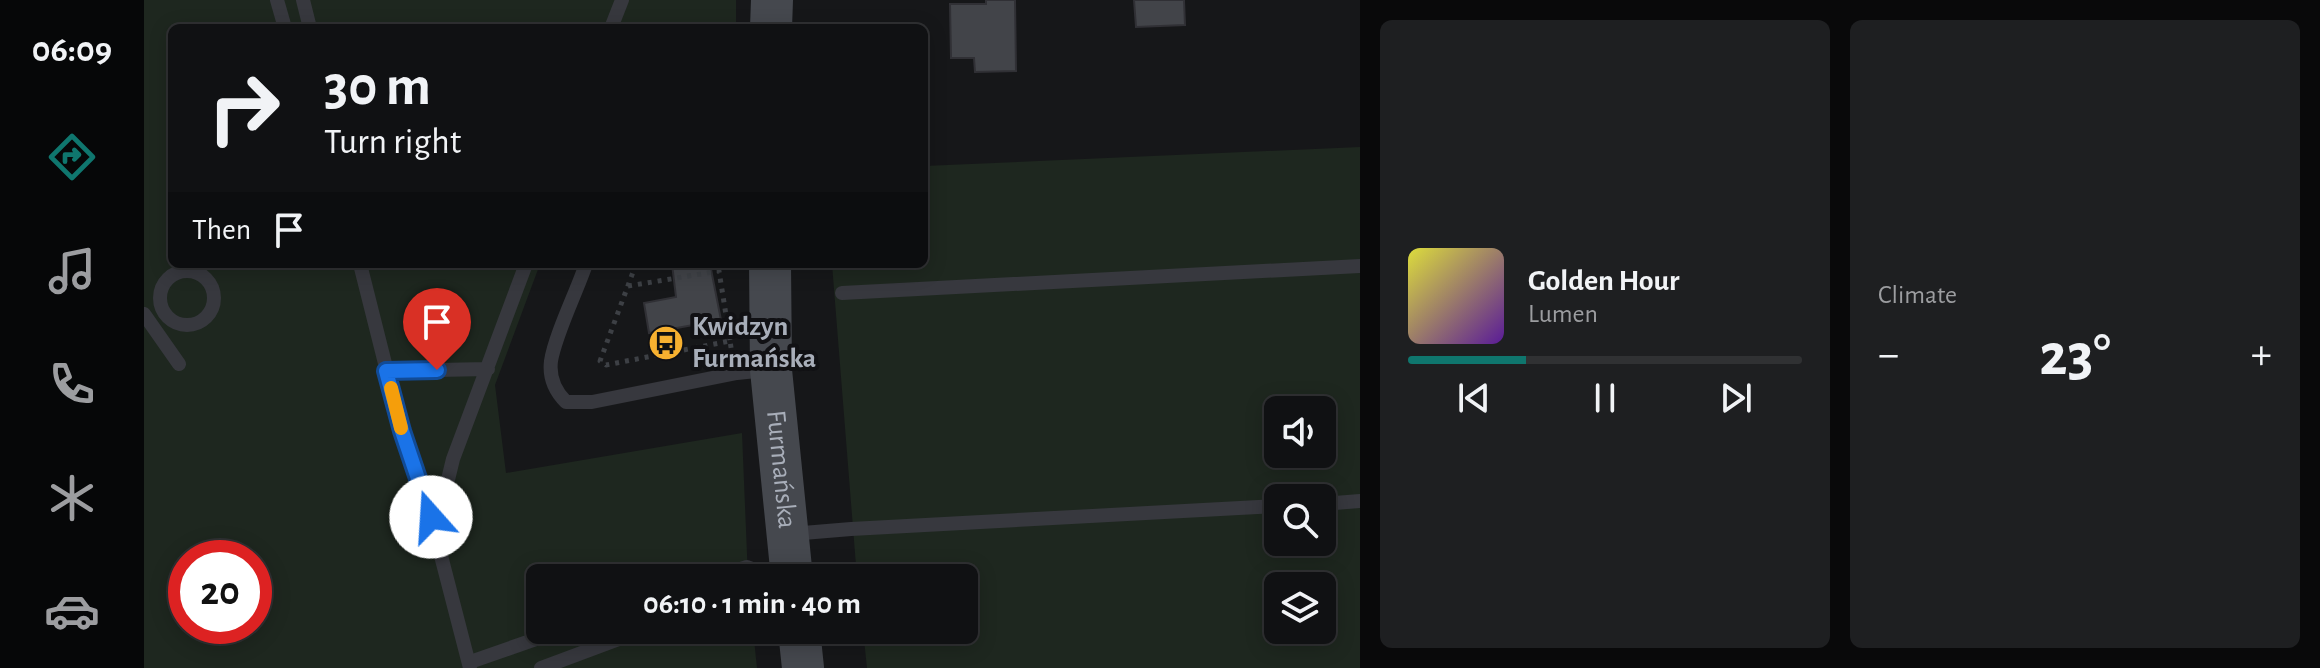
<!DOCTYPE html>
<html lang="en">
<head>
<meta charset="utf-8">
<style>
	:root { --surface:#101113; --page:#1e1f21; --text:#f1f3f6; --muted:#9c9da0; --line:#303133; --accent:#0f766e }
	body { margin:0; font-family:"Alegreya Sans",sans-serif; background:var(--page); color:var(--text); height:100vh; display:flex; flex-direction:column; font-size:30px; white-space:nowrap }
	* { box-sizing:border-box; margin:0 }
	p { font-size:26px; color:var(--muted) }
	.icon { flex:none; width:44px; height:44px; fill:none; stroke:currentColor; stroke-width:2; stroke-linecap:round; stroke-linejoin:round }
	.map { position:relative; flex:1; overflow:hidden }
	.details { display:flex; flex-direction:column; gap:20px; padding:20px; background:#09090a; width:960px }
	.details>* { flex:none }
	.guide { position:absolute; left:24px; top:24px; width:760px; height:244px; border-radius:12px; box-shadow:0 4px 20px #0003,0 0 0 2px var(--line); background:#101113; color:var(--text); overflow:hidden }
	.fabs { position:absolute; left:1120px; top:396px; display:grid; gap:16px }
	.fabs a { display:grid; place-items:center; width:72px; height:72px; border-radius:12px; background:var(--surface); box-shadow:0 4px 20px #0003,0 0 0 2px var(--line); font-size:40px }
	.speed { position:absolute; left:24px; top:540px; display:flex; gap:16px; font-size:40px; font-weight:700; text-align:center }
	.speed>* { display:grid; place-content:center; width:104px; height:104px; border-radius:50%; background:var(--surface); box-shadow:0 4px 20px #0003,0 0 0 2px var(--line); line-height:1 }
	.speed .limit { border:12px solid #d22; background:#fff; color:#111 }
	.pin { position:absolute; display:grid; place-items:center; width:68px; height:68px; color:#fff; margin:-82px -34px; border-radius:50% 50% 50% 0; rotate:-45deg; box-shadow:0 0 8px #0007 }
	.pin .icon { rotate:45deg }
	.me { position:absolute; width:88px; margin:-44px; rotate:341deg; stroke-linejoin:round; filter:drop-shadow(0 0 6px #0008) }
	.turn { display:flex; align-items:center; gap:28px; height:168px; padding:0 24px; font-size:36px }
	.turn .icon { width:104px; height:104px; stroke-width:2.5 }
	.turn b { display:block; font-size:56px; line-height:68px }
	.then { display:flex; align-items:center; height:76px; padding:0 24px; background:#0003; gap:16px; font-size:30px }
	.big { font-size:60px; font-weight:700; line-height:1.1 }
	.details .card { flex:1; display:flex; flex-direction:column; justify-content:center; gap:12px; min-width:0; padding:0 28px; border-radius:12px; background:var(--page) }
	.song { display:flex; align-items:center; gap:24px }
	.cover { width:96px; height:96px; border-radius:12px; background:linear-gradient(135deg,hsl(60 70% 55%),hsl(270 70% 35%)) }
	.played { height:8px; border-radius:4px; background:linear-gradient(90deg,var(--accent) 30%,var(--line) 30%) }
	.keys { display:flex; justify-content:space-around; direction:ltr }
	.heat { display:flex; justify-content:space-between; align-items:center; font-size:44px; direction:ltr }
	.details .tiles { flex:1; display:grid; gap:20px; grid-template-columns:repeat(2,1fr) }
	.trip { position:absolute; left:382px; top:564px; width:452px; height:80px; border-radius:12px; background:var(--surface); box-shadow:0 4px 20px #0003,0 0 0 2px var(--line); font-weight:700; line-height:80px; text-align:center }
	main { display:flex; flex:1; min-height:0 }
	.tabs { display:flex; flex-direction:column; width:144px; justify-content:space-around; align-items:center; background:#060708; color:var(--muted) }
	.tabs .icon { width:56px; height:56px }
	.tabs .current { color:var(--accent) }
	.tabs b { font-size:36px; color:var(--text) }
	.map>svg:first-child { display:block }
	.green { fill:#1e271f; fill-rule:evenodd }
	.building { fill:#424449; stroke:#303035; stroke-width:2 }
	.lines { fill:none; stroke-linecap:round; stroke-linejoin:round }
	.path { stroke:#3d4045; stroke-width:5; stroke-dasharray:4 6; stroke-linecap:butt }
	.lane { stroke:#37383e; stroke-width:14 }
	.secondary { stroke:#45484e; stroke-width:42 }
	.route-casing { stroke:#114b97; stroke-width:20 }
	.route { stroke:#1a73e8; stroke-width:14 }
	.slow { stroke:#f59e0b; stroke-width:14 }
	.labels { text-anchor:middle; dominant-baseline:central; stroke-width:8; stroke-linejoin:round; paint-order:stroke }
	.poi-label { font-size:28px; font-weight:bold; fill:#a8aeb9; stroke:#111114; text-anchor:start }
	.street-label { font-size:28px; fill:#a8aeb9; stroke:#111114 }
</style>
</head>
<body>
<main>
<nav class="tabs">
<b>06:09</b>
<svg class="icon current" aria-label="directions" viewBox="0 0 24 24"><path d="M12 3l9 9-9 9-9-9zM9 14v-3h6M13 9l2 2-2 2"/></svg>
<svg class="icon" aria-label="music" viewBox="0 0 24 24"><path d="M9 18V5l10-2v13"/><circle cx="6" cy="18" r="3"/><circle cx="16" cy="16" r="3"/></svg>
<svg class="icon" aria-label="phone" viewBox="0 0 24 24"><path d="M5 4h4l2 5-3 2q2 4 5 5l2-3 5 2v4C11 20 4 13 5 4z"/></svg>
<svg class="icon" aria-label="climate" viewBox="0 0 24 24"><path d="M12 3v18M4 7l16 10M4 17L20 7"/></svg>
<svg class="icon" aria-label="car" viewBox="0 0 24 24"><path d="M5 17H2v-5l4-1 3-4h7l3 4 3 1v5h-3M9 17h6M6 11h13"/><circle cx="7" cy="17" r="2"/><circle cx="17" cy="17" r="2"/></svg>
</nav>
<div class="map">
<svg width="1216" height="668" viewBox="0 0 1216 668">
	<rect width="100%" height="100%" fill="#161719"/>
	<path class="green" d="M0,0h592v28h-564v236h368l-45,121 11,88 236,-40 6,145h-208v52h213l4,38h-613zM42,558h68v68h-68z
		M1216,147v521h-493l-4,-38h101v-52h-107l-25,-314h92v-98zM1134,410h44v44h-44zM1134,498h44v44h-44zM1134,586h44v44h-44z"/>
	<path class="building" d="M842,0h29l1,71 -41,1 -1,-14h-23l-1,-54h36z
		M990,0h50l1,25 -49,2z
		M528,264h38l11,56 -72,13 -5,-30 32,-6z"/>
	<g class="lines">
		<path class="path" d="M492,264l-36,97 6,4 124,-24 2,13
			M484,286l91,-15 11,69"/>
		<path class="lane" d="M133,0l8,28
			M159,0l7,28
			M467,28l11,-28
			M216,264l42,167 29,86 39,151
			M442,264c-9,27 -31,71 -35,97 -2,16 4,30 15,41h26l145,-29 29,-3
			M16 298a27 27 0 1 1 54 0a27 27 0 1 1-54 0Z
			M698,293l518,-27
			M0,314l35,50
			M242,371l102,-2
			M1178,504l38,-3
			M287,517l13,-21 9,-37 73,-195
			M647,534l60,-5 427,-23
			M569,578l34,-11 18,7 22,-4
			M326,662l92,-32
			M397,668l102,-38"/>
		<g class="secondary">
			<path d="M627,28l1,-28"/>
			<path id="s1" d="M626,264l1,106 21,208"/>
			<path d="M655,630l4,38"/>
		</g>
	</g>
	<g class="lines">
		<defs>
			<path id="route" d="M287,517l-29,-86 -16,-60 51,-1"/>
		</defs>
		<use href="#route" class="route-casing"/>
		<use href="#route" class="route"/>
		<path class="slow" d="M247,388l10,40"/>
	</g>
	<defs>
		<symbol id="bus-disc" viewBox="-11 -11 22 22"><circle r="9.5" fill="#f7b130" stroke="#111114"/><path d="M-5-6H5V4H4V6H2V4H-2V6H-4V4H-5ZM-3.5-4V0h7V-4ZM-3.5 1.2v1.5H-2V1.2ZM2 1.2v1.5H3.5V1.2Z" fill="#111"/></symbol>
	</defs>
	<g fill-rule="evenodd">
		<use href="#bus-disc" x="502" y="323" width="40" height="40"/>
	</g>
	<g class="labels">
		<g class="poi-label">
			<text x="548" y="327">Kwidzyn<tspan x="548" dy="32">Furmańska</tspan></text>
		</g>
		<g class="street-label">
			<text stroke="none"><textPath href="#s1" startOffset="206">Furmańska</textPath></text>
		</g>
	</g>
</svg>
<div class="fabs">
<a><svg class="icon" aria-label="sound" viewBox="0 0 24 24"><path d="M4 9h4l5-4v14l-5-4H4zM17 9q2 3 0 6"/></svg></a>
<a><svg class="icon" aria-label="search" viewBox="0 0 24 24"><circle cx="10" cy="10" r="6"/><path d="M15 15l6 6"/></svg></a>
<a><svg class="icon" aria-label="layers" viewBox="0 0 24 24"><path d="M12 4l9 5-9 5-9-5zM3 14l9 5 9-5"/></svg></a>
</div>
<div class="speed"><div class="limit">20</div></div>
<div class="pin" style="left:293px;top:370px;background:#d93025"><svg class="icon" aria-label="arrive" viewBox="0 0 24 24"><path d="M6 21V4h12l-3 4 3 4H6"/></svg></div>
<svg class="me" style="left:287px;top:517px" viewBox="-20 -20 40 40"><circle r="19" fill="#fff"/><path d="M0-13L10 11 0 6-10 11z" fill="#1a73e8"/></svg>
<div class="trip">06:10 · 1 min · 40 m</div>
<div class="guide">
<div class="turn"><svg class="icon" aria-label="right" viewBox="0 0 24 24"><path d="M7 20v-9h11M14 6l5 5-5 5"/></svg><div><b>30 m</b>Turn right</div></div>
<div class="then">Then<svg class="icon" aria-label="arrive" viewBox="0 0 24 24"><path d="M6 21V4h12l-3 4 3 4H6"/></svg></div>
</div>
</div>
<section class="details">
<div class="tiles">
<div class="card">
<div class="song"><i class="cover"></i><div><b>Golden Hour</b><p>Lumen</p></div></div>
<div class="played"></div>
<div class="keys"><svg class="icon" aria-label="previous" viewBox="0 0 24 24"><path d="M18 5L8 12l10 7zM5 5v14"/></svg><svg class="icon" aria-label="pause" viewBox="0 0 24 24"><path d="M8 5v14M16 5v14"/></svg><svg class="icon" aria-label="next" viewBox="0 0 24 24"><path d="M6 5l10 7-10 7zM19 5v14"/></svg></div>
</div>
<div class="card"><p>Climate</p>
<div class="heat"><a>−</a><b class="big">23°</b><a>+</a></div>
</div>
</div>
</section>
</main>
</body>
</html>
